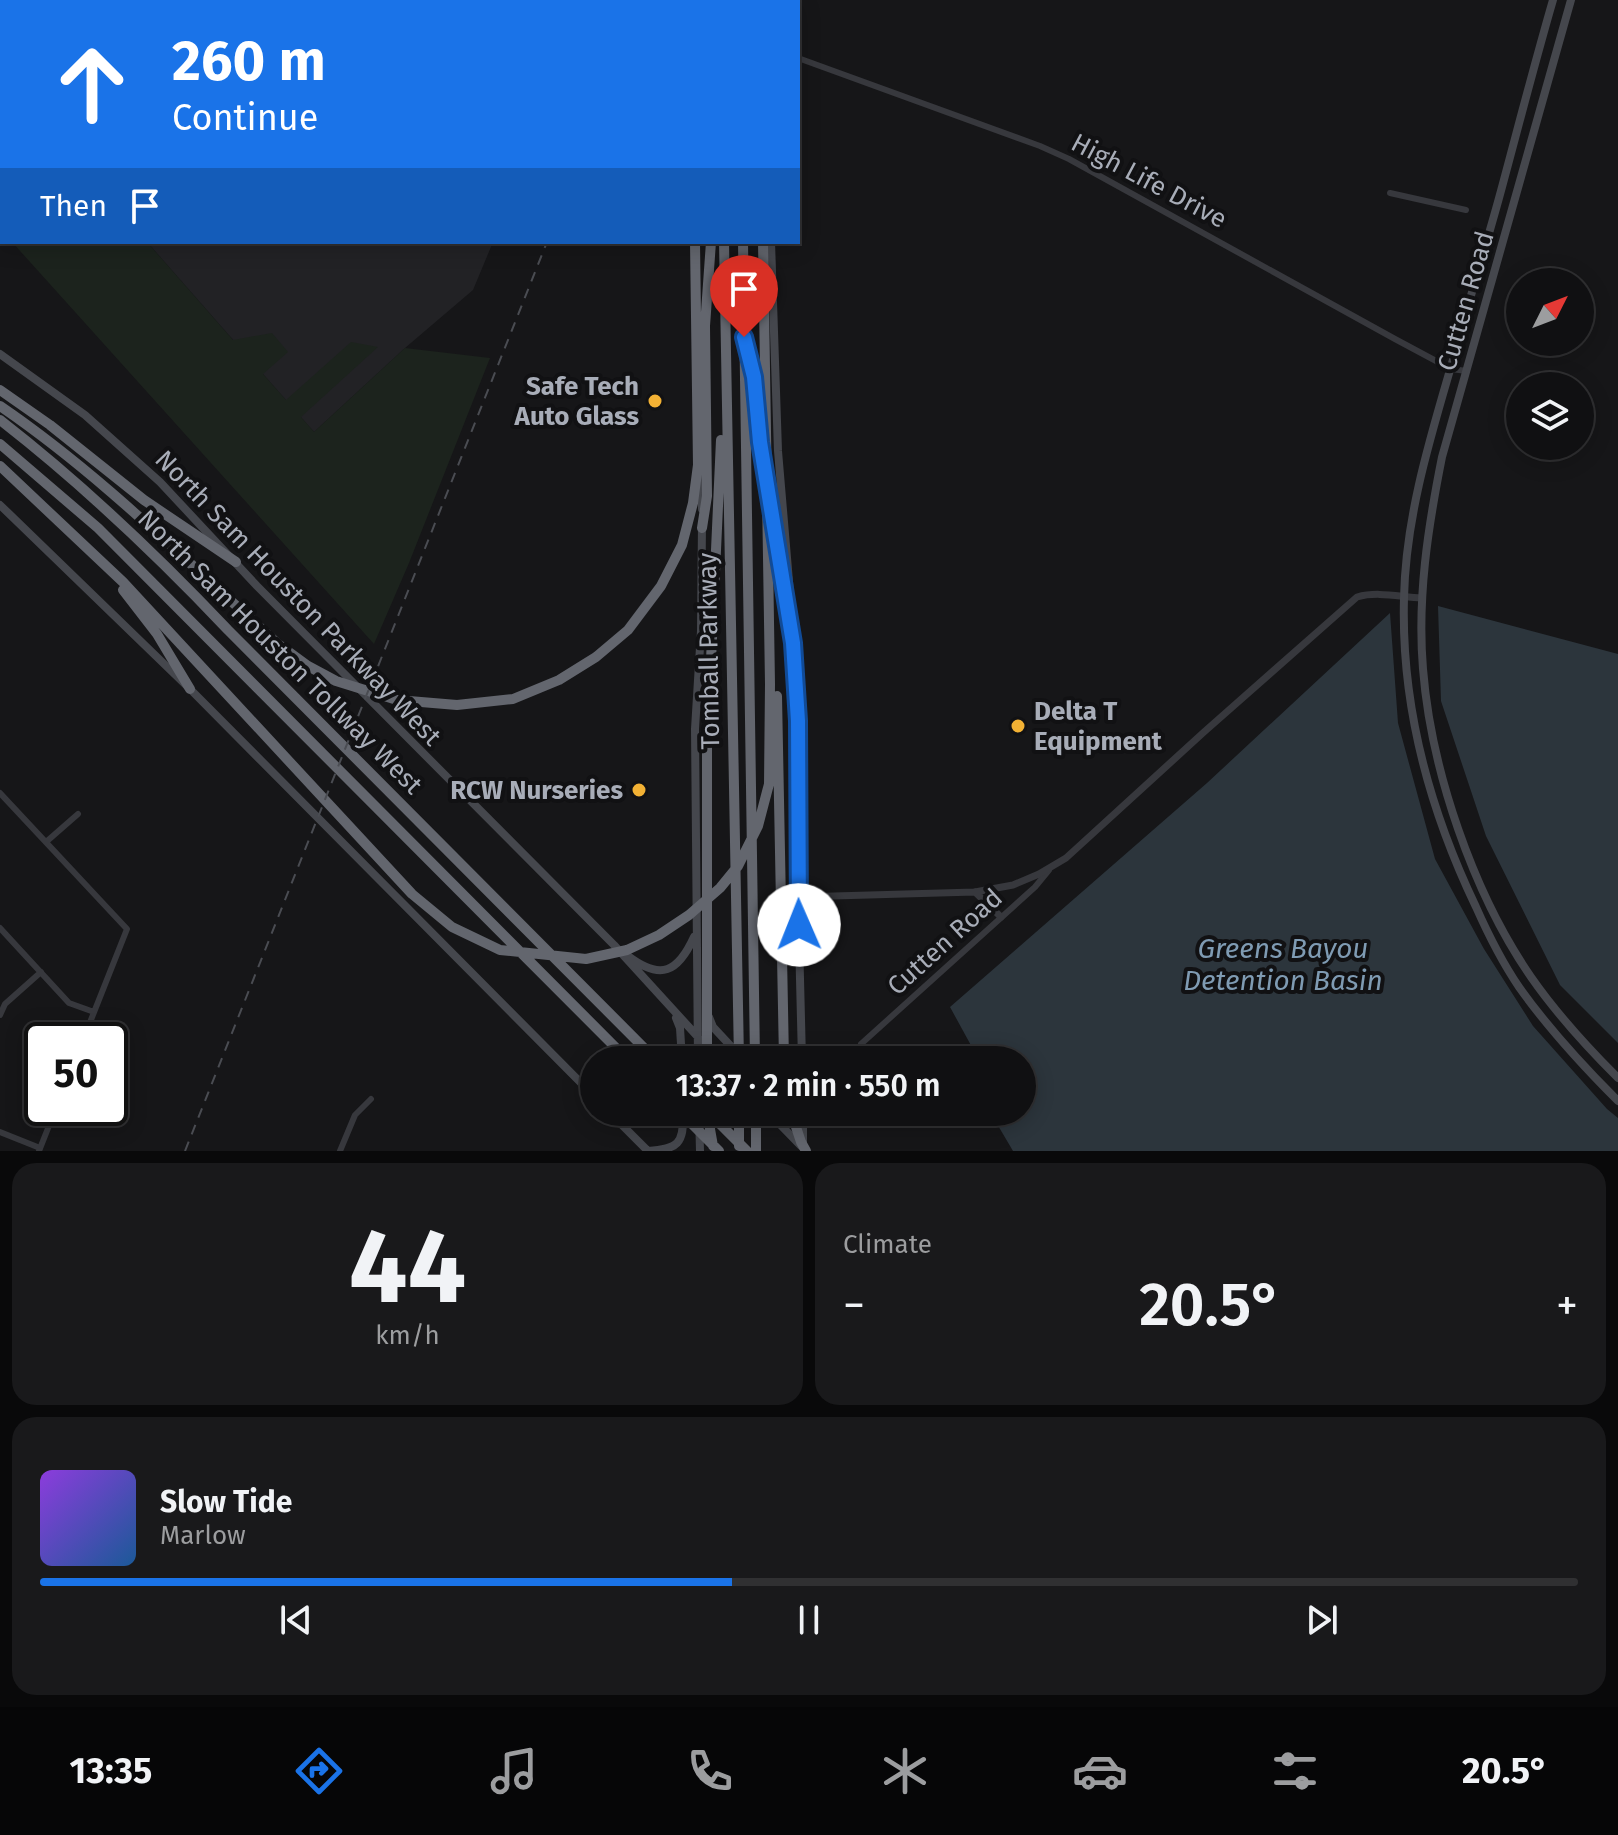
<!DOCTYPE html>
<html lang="en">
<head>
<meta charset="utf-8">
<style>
	:root { --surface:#101012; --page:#19191b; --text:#f1f3f6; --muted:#9c9d9f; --line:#303032; --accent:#1a73e8 }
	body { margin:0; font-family:"Fira Sans",sans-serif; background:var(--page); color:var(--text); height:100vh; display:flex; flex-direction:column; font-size:30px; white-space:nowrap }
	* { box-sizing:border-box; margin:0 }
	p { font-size:26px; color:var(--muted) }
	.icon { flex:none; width:44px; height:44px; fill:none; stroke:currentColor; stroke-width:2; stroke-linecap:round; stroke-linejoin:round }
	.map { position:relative; height:1151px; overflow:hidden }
	.panel { display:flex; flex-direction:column; gap:12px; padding:12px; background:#09090a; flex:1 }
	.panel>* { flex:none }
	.top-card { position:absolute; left:0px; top:0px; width:800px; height:244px; box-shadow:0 4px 20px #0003,0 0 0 2px var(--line); background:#1a73e8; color:#fff; overflow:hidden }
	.needle { width:52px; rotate:48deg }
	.fabs { position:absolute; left:1506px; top:268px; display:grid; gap:16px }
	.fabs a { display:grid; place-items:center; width:88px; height:88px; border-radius:50%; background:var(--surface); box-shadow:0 4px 20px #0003,0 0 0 2px var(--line); font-size:40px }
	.speed { position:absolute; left:24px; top:1022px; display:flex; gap:16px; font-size:40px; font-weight:700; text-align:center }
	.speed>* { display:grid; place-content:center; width:104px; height:104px; border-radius:50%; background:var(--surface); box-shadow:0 4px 20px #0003,0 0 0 2px var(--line); line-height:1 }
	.speed .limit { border:4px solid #111; border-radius:12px; background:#fff; color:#111 }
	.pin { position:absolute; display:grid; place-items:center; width:68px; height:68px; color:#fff; margin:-82px -34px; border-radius:50% 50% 50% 0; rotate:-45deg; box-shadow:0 0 8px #0007 }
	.pin .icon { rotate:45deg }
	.me { position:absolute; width:88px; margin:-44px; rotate:359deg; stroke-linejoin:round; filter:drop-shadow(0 0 6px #0008) }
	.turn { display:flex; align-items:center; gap:28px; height:168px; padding:0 40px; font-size:36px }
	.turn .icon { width:104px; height:104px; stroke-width:2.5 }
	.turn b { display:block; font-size:56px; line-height:68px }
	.then { display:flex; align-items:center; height:76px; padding:0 40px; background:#0003; gap:16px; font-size:30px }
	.big { font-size:60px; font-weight:600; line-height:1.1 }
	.panel .widget { flex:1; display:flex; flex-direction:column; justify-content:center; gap:12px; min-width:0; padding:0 28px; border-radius:24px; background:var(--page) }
	.panel .dial { align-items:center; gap:0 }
	.dial b { font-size:104px; line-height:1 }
	.song { display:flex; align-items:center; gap:24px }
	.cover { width:96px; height:96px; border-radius:12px; background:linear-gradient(135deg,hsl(270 70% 55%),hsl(210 70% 35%)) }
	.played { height:8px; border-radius:4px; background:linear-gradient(90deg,var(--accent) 45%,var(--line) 45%) }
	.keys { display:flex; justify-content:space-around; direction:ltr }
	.heat { display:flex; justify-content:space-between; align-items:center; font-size:44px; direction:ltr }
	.panel .tiles { flex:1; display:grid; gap:12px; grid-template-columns:1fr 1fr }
	.widget:last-child { grid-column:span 2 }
	.trip { position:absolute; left:580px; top:1046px; width:456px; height:80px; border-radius:40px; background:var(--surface); box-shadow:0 4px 20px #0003,0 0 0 2px var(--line); font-weight:600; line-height:80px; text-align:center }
	.dock { display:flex; height:128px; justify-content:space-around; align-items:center; background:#060607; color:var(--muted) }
	.dock .icon { width:56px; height:56px }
	.dock .current { color:var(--accent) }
	.dock b { font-size:36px; color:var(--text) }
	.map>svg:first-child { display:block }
	.built { fill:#222225 }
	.green { fill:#1c231d }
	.water { fill:#2c353c }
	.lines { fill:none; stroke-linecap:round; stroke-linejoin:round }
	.minor { stroke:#37383d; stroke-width:6 }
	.tertiary { stroke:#37383d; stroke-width:7 }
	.secondary { stroke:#45474d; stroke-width:8 }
	.motorway { stroke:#63666e; stroke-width:10 }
	.rail { stroke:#4a4c52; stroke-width:2; stroke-dasharray:10 8; stroke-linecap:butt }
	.route-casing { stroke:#114b97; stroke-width:20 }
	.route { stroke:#1a73e8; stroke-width:14 }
	.poi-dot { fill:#f2b134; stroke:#111113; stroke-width:3 }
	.labels { text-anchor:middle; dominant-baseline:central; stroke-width:8; stroke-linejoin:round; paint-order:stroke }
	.street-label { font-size:26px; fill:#a8adb8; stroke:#111113 }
	.poi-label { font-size:26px; font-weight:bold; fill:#a8adb8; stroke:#111113; text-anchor:end }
	.water-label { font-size:28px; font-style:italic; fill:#7f9bb3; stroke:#111113 }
</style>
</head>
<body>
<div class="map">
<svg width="1618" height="1151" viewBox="0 0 1618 1151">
	<rect width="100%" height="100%" fill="#161618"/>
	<path class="built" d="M0,0h595l-1,2h-592v76l-2,-2z
		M147,242h346l-20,48 -68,58 -91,84z"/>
	<path class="green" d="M12,242h135l86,98 39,-7 16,19 -25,22 23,26 65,-58 27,5 -77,70 13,15 91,-84 85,10 -81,205 -35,81z"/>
	<path class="water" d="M1438,606l180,48v389l-58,-58 -74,-149 -45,-135z
		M1390,613l8,110 37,136 49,90 49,77 74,83 11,9v33h-605l-23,-39h32v-52h-43l-29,-53 257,-224z"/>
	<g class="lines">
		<path class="minor" d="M798,58l242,88 29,13 326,180 56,30 16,2
			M1390,193l76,17
			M0,793l127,136 -44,111
			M46,842l32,-28
			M0,928l69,75 25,9
			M0,1015l5,-11 36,-32
			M861,1044l174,-157 14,-17
			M0,1132l40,16
			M39,1151l17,-43
			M340,1151l15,-36 16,-16"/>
		<path class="tertiary" d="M975,892l26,25
			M798,897l177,-5 38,-7 26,-11 27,-16 138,-126 153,-135c21,-6 43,0 65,1"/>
		<path class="secondary" d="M768,0v2
			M1553,0c-18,62 -34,124 -51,187 -12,45 -26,89 -38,134 -25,91 -58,181 -60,277 -3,107 26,213 72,309 12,27 26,55 43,80 29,41 63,78 99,114
			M1571,0l-129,457c-14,70 -25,141 -19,212 8,101 50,224 108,308 25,36 56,70 87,101
			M704,2v-2
			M771,242l7,209 13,154
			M0,354l85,61 75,67 97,104 357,359 105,115
			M701,471l1,38
			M0,505l190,184 404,407
			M793,638l5,83v176l4,163
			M628,956c33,25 50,16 66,-19
			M709,1017l4,10 27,29
			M676,1018l4,10 2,32
			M698,1060l-3,-331 6,-98 1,-108
			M609,1112l39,39
			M699,1112l1,39
			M768,1112l33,34
			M803,1112v30
			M648,1151c30,-2 36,-7 35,-38"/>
		<path class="motorway" d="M760,0v2
			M698,2v-2
			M725,2v-2
			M742,2v-2
			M724,242l15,818
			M743,242l12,818
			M749,356l5,21 6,58
			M0,390l50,35 94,75 92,62
			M0,406c101,69 187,156 278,238l30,22 28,15 61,19 60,5 56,-6 46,-19 37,-23 32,-27 33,-44 21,-41 11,-42 5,-38 -3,-223
			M0,420c81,63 157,135 228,210l428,430
			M0,444l98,84 530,532
			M0,466l123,116 289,312 40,33 48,23 86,9 41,-9 32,-15 30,-20 31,-27 18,-22 20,-40 11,-42 1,-100 -7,-442
			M772,514l21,129
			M702,528l5,-32 -2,-170 6,-84
			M123,590l34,44 33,55
			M777,696l7,364
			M707,1060v-312l14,-308
			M680,1112l39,39
			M707,1112l6,34
			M708,1112l39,39
			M739,1112v34
			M756,1112v39
			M791,1112l10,30 5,9"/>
		<path class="rail" d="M642,2v-2
			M185,1151l362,-909"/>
	</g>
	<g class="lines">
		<defs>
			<path id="route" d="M744,337l10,40 6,65 33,201 5,78 1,204"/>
		</defs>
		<use href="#route" class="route-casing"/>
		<use href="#route" class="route"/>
	</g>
	<g class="poi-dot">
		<circle cx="655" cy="401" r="8"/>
		<circle cx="1018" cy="726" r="8"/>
		<circle cx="639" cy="790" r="8"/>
	</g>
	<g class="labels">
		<g class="street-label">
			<text transform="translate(1149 181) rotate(28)">High Life Drive</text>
			<text transform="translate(1466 301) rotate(-74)">Cutten Road</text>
			<text transform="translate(298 598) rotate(46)">North Sam Houston Parkway West</text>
			<text transform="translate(709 651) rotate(-91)">Tomball Parkway</text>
			<text transform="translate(280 652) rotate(45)">North Sam Houston Tollway West</text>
			<text transform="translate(945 942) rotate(-42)">Cutten Road</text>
		</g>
		<g class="poi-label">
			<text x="639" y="386">Safe Tech<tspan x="639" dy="30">Auto Glass</tspan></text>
			<text x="1034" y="711" text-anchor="start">Delta T<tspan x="1034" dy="30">Equipment</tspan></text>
			<text x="623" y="790">RCW Nurseries</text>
		</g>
		<g class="water-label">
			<text x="1283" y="948">Greens Bayou<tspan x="1283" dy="32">Detention Basin</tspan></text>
		</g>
	</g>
</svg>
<div class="fabs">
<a><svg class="needle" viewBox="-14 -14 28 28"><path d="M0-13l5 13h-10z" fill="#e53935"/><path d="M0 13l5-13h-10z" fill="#9c9d9f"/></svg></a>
<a><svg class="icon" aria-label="layers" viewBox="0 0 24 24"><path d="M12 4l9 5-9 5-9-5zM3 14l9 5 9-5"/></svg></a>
</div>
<div class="speed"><div class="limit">50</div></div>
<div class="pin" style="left:744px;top:337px;background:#d93025"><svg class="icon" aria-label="arrive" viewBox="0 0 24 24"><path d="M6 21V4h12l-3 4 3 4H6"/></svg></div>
<svg class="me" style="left:799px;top:925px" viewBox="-20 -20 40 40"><circle r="19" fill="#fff"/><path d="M0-13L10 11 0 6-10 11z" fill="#1a73e8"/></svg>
<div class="trip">13:37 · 2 min · 550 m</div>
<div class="top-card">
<div class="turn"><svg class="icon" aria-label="ahead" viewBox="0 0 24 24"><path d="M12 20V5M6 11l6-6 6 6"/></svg><div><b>260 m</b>Continue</div></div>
<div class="then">Then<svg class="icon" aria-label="arrive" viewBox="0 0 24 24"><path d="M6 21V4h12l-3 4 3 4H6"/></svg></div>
</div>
</div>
<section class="panel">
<div class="tiles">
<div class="widget dial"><b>44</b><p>km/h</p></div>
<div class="widget"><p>Climate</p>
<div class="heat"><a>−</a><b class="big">20.5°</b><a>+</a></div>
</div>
<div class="widget">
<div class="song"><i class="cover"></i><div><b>Slow Tide</b><p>Marlow</p></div></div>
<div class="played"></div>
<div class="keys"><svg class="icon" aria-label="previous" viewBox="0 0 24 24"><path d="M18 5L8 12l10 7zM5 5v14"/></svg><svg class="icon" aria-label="pause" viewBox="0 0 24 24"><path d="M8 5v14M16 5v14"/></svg><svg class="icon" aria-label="next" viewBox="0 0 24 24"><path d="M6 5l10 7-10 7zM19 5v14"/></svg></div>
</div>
</div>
</section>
<nav class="dock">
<b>13:35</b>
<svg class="icon current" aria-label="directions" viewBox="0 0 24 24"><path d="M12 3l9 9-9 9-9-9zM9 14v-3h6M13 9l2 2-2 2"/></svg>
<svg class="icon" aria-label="music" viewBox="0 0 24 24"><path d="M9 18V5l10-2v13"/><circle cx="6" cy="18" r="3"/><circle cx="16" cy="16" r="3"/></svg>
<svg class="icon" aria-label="phone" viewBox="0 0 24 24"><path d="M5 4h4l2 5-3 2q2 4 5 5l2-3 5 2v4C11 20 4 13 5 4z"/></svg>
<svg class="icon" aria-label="climate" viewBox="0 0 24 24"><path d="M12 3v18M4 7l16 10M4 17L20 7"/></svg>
<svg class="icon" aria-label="car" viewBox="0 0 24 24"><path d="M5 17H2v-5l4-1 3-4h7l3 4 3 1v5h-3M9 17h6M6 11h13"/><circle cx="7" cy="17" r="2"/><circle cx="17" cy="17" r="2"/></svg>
<svg class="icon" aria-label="filters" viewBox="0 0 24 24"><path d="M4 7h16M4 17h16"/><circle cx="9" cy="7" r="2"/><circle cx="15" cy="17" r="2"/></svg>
<b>20.5°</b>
</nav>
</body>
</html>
